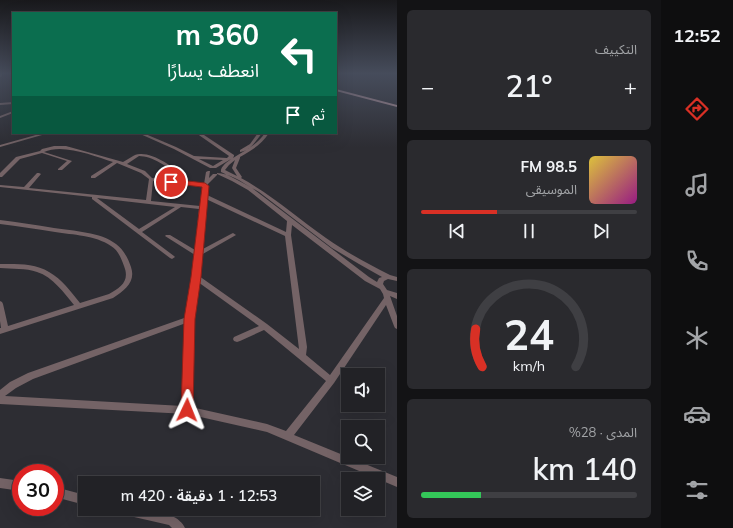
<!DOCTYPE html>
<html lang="ar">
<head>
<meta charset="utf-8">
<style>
	:root { --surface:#222226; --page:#2a2a2e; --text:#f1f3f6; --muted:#a2a4a7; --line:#3f3f43; --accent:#d93025 }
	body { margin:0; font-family:Mulish,"Noto Sans Arabic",sans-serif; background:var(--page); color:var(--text); direction:rtl; height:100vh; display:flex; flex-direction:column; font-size:15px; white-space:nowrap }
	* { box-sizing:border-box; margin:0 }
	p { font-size:13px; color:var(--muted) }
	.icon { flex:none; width:22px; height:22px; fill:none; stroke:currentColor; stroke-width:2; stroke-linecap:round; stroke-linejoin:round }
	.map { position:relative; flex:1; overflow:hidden; direction:ltr }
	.sheet { display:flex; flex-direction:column; gap:10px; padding:10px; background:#131315; width:264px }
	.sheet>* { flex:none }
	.top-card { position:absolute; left:12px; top:12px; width:325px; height:122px; border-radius:0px; box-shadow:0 4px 16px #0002,0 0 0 1px var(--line); direction:rtl; background:#0b6e4f; color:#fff; overflow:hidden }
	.buttons { position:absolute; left:341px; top:368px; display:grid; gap:8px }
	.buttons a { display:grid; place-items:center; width:44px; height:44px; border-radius:0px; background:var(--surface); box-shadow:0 4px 16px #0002,0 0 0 1px var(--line); font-size:20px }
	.speed { position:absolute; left:12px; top:464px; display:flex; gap:8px; font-size:20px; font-weight:700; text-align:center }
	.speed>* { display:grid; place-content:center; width:52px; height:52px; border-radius:50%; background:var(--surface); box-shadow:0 4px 16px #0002,0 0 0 1px var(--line); line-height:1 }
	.speed .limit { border:6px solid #d22; background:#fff; color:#111 }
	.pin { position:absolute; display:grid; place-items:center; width:34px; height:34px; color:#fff; margin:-17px; border:2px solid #fff; border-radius:50%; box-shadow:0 1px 4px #0007 }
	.me { position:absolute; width:44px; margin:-22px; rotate:2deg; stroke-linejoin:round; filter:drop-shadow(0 0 3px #0008) }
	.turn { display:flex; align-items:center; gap:14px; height:84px; padding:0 12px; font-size:18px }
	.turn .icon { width:52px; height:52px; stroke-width:2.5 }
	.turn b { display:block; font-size:28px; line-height:34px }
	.then { display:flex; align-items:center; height:38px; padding:0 12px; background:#0003; gap:8px; font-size:15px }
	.big { font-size:30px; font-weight:600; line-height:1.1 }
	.sheet .card { flex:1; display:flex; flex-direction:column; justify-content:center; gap:6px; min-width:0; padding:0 14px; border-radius:6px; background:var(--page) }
	.sheet .dial { align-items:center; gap:0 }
	.dial svg { height:104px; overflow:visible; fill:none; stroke:var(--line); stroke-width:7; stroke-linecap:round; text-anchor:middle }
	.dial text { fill:var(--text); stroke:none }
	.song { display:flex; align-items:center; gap:12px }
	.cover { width:48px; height:48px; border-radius:6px; background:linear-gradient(135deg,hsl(50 70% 55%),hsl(310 70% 35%)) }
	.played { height:4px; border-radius:2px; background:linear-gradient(90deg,var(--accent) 35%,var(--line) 35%) }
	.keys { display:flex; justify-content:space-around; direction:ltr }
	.heat { display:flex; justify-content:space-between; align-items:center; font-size:22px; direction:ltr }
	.charge { height:6px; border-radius:3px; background:linear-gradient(90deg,#34c759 28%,var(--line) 0) }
	.trip { position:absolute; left:78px; top:476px; width:242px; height:40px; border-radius:0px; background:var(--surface); box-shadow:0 4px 16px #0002,0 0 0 1px var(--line); font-weight:600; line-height:40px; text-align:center; direction:rtl }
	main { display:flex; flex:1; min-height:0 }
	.tabs { display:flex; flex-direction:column; width:72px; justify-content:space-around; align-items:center; background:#0e0e0f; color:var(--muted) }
	.tabs .icon { width:28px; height:28px }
	.tabs .selected { color:var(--accent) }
	.tabs b { font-size:18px; color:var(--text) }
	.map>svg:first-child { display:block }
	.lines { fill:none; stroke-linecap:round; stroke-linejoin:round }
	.minor { fill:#746366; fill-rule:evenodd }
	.major { fill:#ba979f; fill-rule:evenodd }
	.route { fill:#d93025; stroke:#8d1f18 }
</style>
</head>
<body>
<main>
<nav class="tabs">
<b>12:52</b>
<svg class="icon selected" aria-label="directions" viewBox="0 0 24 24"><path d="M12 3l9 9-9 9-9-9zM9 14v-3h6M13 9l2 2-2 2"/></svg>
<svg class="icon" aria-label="music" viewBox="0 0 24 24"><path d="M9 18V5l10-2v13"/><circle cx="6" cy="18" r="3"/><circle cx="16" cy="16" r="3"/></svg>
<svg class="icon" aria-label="phone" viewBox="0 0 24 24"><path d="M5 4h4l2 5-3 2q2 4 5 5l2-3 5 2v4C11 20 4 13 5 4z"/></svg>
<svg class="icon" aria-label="climate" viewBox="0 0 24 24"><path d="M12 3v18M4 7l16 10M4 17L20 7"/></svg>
<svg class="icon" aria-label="car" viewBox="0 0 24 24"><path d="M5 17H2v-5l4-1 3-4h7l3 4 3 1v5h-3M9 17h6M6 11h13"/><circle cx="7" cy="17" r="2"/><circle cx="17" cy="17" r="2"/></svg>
<svg class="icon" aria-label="filters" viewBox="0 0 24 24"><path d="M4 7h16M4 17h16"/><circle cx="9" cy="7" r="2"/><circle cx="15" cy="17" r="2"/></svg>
</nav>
<section class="sheet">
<div class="card"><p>التكييف</p>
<div class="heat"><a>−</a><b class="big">21°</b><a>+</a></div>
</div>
<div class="card">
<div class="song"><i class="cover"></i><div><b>98.5 FM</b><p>الموسيقى</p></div></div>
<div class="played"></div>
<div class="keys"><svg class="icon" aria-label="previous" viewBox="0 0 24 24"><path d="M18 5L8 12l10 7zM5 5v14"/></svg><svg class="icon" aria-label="pause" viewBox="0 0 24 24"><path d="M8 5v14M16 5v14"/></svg><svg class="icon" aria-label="next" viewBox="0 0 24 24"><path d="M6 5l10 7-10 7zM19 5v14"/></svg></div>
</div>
<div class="card dial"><svg viewBox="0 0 100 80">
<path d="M14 69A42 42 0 1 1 86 69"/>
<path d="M14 69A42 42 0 0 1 9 40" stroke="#d93025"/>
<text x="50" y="56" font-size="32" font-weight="700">24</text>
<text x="50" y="72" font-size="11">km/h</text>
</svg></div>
<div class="card"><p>المدى · 28%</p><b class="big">140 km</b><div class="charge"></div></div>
</section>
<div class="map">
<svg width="397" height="528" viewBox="0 0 397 528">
	<rect width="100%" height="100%" fill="#2d2d33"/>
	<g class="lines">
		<path class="minor" d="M3,73l-2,4h-1v-4z
			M13,102v2l-13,1v-2z
			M13,111v2l-13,5v-2z
			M43,133h6l-49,14v-2z
			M138,133h5l33,14 18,9 33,2 2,-2 -33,-23h5l33,22v1l-1,2c12,-8 24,-13 32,-25h4c-8,12 -17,17 -29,24v1l-4,10 6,9 -1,1c31,17 57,40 85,60 20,14 42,26 64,37l7,2v4l-9,-2 -4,2 -1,3 4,6 10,3v6l-7,-3 7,20v13l-2,-1 -1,-2 -8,-21 -52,78 -40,52 103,42v10l-130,-55 -80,-18 -187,-10v-14l10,-8 18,-9 159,-56 6,-40 2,-22 -30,-19 1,-1h4l25,15 4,-41 -18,-2 -39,25 32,24 1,1 -3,2 -2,-1 -78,-59v-2l-92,-10v-2l24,2 13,-14h2l2,1 -12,14 117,12 3,-21 -8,-6 -24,-10 -22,15h-4v-2l22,-14c-19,-6 -50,-19 -69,-10l28,9 -10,9h-4v-1l9,-8 -25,-8 -22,6 -18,18h-2v-4l16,-16 24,-6 2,-2 12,-3h12l57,16c6,-3 11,-8 17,-8 13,-1 35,13 42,22l-3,5 25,3 2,-12 2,-1h2l-1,7 4,-4h4v1l-9,9 -1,11 79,37 1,-11 -39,-31 -16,-9 -15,-7v-1c12,0 25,9 35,15l117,89 8,5 2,-4 3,-1 -23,-13 -27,-16 -73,-56c-12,-7 -25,-14 -38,-20 -1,-5 6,-10 10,-13l-15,9h-6l-36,-19zM139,156c13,0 30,11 39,20l-3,5 -23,-3 -7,-7 -18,-7zM199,159l24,1 -10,6zM235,160l-3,8 5,8 -12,-6 4,-5zM153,181l50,6 -3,19 -49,-5zM97,198l78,9 -36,22zM206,199l79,37 14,113 -32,-25 -68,-48 2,-21 35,-20 -3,-2 -2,1 -30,16zM292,225l73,56 15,8 3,5 1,4 -54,77 -24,-20 1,-8 -16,-112zM198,282l61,44 -25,11 -1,2 1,2 3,1 3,-1 24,-11 62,51 -40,50 -19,-7 -76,-17 2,-88zM186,323l-3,83 -178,-10 11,-8 17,-9z
			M258,133h4c-6,8 -12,18 -22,19v-2l10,-6z
			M0,220c18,2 36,5 54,8 19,3 47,4 62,16 7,5 12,14 15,23 5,15 -6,23 -18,31l-113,36v-6h1l-1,-7v-20l2,1 1,2 5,22 66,-21c-10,-12 -21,-28 -37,-33 -11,-4 -25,-3 -37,-4v-4c16,0 35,-1 49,8 13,7 22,20 31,31l29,-9c12,-7 21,-13 15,-28 -3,-8 -6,-16 -13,-20 -16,-11 -38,-11 -56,-14 -19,-3 -37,-6 -55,-8z
			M0,478l21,3v10l-21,-3z
			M55,487l30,8v10l-30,-8z
			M116,509h26l30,7c5,2 11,7 13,12h-13l-3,-3 -48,-11 -3,-2z"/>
		<path class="major" d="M336,89l61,16v2l-61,-16z"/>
	</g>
	<linearGradient id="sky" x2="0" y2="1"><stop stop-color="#19191c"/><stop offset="0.5" stop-color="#464c5b"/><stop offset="1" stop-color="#464c5b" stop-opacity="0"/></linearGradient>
	<rect width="397" height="147" fill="url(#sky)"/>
	<path class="route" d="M171,179l34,4 4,3 -8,91 -6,42 -2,91 -1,5 -5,2 -4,-2 -2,-5 3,-91 7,-42 11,-90 -33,-4v-3z"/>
</svg>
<div class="buttons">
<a><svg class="icon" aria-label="sound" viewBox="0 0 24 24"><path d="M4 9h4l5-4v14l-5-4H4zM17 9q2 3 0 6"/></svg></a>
<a><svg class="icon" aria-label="search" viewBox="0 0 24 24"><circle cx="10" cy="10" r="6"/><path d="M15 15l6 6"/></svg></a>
<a><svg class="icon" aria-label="layers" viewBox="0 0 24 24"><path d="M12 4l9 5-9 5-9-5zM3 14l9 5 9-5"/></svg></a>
</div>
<div class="speed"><div class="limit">30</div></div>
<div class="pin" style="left:171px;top:182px;background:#d93025"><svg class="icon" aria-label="arrive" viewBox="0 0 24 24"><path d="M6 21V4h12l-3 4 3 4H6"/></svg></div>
<svg class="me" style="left:187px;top:410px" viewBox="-20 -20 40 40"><path d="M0-17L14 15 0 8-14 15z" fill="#d93025" stroke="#fff" stroke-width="4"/></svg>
<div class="trip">12:53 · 1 دقيقة · 420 m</div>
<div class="top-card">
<div class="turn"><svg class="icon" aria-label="left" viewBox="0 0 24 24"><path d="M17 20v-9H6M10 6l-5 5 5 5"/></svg><div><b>360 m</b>انعطف يسارًا</div></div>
<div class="then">ثم<svg class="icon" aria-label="arrive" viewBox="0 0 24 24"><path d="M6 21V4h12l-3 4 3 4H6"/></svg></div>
</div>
</div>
</main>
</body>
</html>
